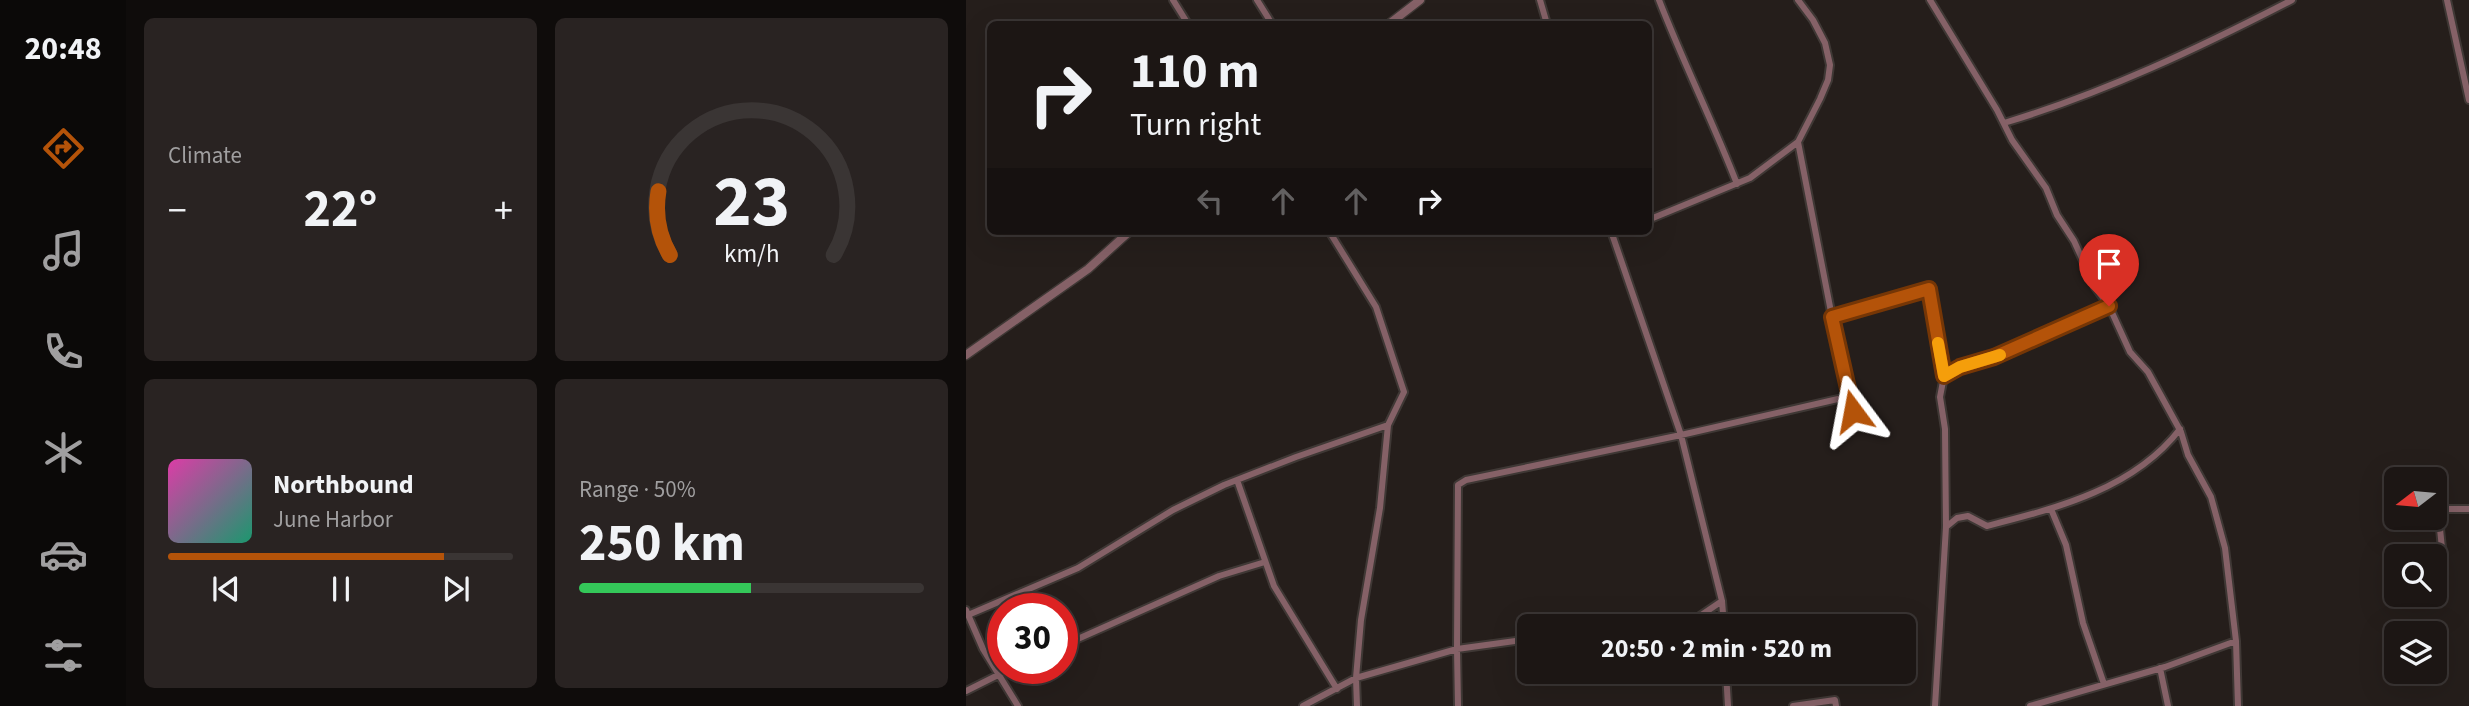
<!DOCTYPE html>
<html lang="en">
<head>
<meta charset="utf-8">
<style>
	:root { --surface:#1c1614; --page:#292322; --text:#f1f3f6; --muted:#a09fa0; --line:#3a3534; --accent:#b45309 }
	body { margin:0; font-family:"Source Sans 3",sans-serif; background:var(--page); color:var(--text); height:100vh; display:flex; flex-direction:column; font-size:26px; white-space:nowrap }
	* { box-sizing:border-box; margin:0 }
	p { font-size:23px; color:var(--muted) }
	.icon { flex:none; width:38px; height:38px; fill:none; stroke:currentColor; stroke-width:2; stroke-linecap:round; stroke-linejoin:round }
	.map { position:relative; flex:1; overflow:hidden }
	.panel { display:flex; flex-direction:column; gap:18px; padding:18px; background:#0f0c0b; width:840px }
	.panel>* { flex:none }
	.top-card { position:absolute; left:21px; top:21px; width:665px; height:214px; border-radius:10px; box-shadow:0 7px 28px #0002,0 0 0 2px var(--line); background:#1c1614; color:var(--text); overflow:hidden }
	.needle { width:46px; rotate:254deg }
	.tools { position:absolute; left:1418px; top:467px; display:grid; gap:14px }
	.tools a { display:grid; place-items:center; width:63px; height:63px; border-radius:10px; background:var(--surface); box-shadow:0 7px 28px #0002,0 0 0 2px var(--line); font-size:35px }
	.speed { position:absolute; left:21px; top:593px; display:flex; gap:14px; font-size:35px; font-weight:700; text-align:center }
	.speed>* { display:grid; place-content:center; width:91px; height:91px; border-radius:50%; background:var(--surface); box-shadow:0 7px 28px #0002,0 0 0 2px var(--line); line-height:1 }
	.speed .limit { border:10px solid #d22; background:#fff; color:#111 }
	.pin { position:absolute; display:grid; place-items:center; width:60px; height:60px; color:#fff; margin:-72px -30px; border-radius:50% 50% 50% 0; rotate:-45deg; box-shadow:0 0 7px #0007 }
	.pin .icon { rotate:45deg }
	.me { position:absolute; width:77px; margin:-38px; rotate:347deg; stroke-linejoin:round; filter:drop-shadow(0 0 5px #0008) }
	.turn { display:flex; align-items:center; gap:24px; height:147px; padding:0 28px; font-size:32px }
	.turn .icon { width:91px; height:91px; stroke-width:2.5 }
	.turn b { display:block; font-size:49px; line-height:60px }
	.lanes { display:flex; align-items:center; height:66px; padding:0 28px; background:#0003; justify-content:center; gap:35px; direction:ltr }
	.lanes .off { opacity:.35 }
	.big { font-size:52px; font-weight:700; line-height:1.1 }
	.panel .widget { flex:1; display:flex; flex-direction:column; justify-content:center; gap:10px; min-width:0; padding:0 24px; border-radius:10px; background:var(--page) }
	.panel .dial { align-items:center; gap:0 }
	.dial svg { height:182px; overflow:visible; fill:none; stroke:var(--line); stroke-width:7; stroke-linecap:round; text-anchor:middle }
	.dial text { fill:var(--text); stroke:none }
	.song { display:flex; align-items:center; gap:21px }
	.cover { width:84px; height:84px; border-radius:10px; background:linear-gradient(135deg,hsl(320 70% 55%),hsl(160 70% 35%)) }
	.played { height:7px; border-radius:4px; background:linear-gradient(90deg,var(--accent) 80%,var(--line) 80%) }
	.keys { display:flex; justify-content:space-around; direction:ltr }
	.heat { display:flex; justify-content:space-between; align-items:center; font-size:38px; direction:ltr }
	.charge { height:10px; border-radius:5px; background:linear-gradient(90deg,#34c759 50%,var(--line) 0) }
	.panel .tiles { flex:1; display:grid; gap:18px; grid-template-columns:repeat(2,1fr) }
	.trip { position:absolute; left:551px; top:614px; width:399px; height:70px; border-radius:10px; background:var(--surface); box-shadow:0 7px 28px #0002,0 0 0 2px var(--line); font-weight:700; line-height:70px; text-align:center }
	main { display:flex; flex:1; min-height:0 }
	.menu { display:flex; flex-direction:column; width:126px; justify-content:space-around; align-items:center; background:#0b0908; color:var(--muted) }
	.menu .icon { width:49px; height:49px }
	.menu .current { color:var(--accent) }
	.menu b { font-size:32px; color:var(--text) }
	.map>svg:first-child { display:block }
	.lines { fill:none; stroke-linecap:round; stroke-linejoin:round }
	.minor-casing { stroke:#3f3835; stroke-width:10 }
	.tertiary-casing { stroke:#3f3835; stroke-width:11 }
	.minor { stroke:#856167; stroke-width:6 }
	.tertiary { stroke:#856167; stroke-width:8 }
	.route-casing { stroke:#753606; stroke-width:18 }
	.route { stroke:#b45309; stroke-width:12 }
	.slow { stroke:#f59e0b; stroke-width:12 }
</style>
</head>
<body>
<main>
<nav class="menu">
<b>20:48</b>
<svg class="icon current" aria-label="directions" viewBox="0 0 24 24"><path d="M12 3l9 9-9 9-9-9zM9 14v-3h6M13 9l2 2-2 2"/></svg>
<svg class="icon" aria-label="music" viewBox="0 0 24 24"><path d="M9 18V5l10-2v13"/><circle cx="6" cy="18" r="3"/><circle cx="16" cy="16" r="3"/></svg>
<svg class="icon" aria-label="phone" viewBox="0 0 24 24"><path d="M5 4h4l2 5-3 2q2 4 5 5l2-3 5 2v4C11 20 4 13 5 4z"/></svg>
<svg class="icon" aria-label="climate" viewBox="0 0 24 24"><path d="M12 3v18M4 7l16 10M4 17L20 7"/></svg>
<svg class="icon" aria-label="car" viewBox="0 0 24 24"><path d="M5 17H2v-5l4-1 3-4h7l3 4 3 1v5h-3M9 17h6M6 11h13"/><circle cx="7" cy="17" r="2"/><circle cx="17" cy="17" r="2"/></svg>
<svg class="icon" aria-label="filters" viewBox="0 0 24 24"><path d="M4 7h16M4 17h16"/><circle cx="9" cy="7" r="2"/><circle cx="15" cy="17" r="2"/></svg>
</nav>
<section class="panel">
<div class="tiles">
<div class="widget"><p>Climate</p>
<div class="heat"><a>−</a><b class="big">22°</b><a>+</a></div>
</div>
<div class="widget dial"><svg viewBox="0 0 100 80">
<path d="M14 69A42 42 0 1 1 86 69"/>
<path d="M14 69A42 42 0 0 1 9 41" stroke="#b45309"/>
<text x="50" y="56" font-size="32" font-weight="700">23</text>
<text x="50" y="72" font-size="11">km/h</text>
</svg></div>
<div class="widget">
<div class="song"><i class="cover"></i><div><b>Northbound</b><p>June Harbor</p></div></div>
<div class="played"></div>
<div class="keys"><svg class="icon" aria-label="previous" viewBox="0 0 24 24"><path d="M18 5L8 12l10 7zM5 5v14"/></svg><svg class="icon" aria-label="pause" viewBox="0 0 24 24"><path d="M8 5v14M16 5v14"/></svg><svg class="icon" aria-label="next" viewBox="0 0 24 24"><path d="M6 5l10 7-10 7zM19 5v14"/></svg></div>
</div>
<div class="widget"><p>Range · 50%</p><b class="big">250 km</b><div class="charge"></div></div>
</div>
</section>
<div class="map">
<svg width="1503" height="706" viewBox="0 0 1503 706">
	<rect width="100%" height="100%" fill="#251e1b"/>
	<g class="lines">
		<defs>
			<path id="minor" d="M207,0l15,24
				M291,0l15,24
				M574,0l7,24
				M693,0c24,62 54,122 78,184
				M964,0l67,110 15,30 34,48 11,27 17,26 21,46 14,19 21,46 18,20 33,60 7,23 23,42 14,51 11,93 2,65
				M1481,0l22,100
				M1038,123c100,-30 195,-75 288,-123
				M832,142l34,175 21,94
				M682,220l102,-42 48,-36 22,-43 8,-19 2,-15 -5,-22 -12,-23 -15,-20
				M363,231l47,76 28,85 -16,33 -8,83 -19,112 -5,58 1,28
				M866,317l97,-28 15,87
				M271,480l37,106 63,103
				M1085,509l15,36 17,78 21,61
				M980,527l11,-9 11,-2 19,10c70,-18 147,-37 193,-97
				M1478,568l-5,-49 2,-7 5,-3h23
				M0,610l17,39 35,57
				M2,615l110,-47 95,-58 51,-25 72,-28 92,-32
				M653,626l61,-2 14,-4 28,-19
				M758,626l-2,-25 -41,-166 170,-39
				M564,639l-73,10 1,-164 8,-5 215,-45 -70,-204
				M96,646l157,-70 46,-14
				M1194,668l8,38
				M760,672l2,34
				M0,691l46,-23
				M337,706l53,-28 101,-29 1,57
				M827,706l42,-6 1,6
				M969,706l11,-179 -1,-98 -5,-32 4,-21 16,-9 34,-10 115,-51
				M1064,706l135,-39 71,-26"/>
			<path id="tertiary" d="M423,24l31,-24
				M0,355l122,-86 42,-38"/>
		</defs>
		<use href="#minor" class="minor-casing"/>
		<use href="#tertiary" class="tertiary-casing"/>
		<use href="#minor" class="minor"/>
		<use href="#tertiary" class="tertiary"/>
	</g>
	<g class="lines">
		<defs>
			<path id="route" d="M887,411l-21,-94 97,-28 15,87 16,-9 34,-10 115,-51"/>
		</defs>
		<use href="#route" class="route-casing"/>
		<use href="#route" class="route"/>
		<path class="slow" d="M972,343l6,33 16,-9 40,-12"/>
	</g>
</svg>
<div class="tools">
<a><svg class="needle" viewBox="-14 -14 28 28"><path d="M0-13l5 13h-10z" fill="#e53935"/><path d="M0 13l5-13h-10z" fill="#a09fa0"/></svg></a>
<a><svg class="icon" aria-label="search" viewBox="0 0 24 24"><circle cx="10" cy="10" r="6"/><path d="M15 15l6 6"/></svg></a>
<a><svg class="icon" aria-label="layers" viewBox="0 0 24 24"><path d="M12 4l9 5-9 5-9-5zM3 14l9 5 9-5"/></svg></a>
</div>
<div class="speed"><div class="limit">30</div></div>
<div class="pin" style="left:1143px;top:306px;background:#d93025"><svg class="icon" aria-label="arrive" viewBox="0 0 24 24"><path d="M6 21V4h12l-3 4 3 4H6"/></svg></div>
<svg class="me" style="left:887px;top:411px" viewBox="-20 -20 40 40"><path d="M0-17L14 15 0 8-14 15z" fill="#b45309" stroke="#fff" stroke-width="4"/></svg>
<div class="trip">20:50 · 2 min · 520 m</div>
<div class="top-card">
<div class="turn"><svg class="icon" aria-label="right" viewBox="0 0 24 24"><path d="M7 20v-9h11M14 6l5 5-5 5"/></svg><div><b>110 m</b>Turn right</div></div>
<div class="lanes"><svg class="icon off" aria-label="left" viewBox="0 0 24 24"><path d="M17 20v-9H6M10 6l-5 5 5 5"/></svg><svg class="icon off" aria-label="ahead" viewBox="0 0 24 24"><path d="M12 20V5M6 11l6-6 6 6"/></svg><svg class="icon off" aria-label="ahead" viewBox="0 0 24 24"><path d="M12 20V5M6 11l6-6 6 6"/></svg><svg class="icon" aria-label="right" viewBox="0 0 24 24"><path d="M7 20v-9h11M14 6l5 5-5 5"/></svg></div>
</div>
</div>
</main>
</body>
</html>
